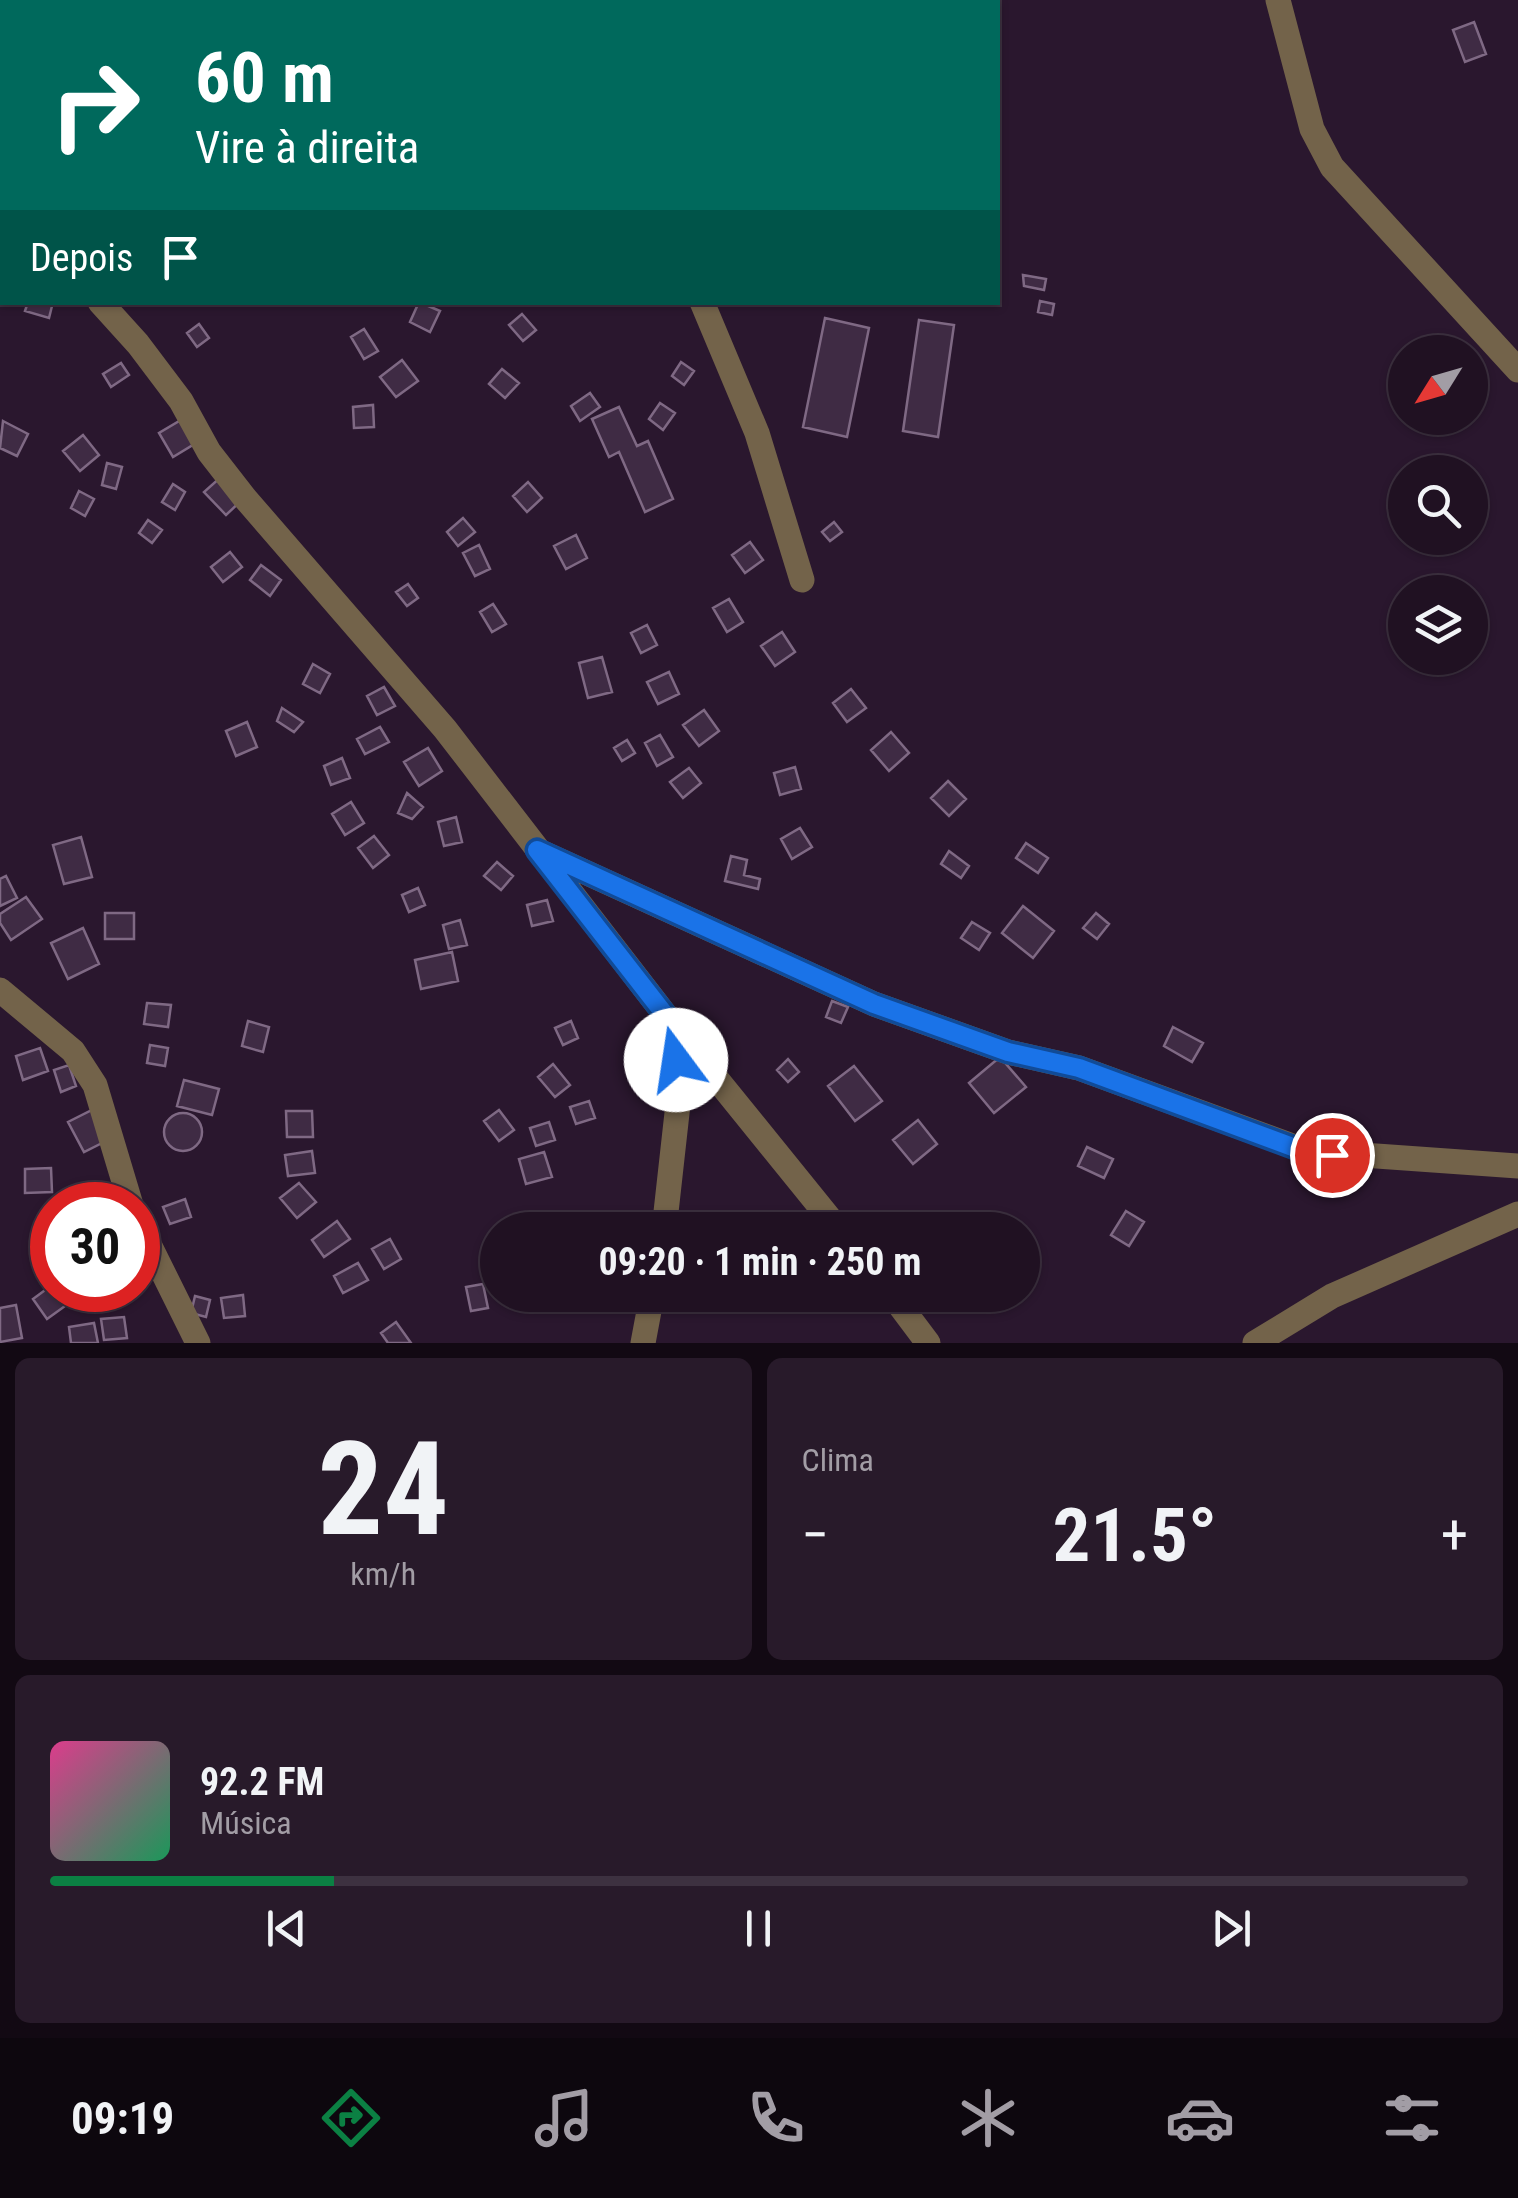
<!DOCTYPE html>
<html lang="pt">
<head>
<meta charset="utf-8">
<style>
	:root { --surface:#201122; --page:#281a2a; --text:#f1f3f6; --muted:#a29da5; --line:#3d3140; --accent:#0b8043 }
	body { margin:0; font-family:"Roboto Condensed",sans-serif; background:var(--page); color:var(--text); height:100vh; display:flex; flex-direction:column; font-size:38px; white-space:nowrap }
	* { box-sizing:border-box; margin:0 }
	p { font-size:32px; color:var(--muted) }
	.icon { flex:none; width:55px; height:55px; fill:none; stroke:currentColor; stroke-width:2; stroke-linecap:round; stroke-linejoin:round }
	.map { position:relative; height:1343px; overflow:hidden }
	.sheet { display:flex; flex-direction:column; gap:15px; padding:15px; background:#120913; flex:1 }
	.sheet>* { flex:none }
	.top-card { position:absolute; left:0px; top:0px; width:1000px; height:305px; box-shadow:0 2px 8px #0004,0 0 0 2px var(--line); background:#00695c; color:#fff; overflow:hidden }
	.needle { width:65px; rotate:233deg }
	.fabs { position:absolute; left:1388px; top:335px; display:grid; gap:20px }
	.fabs a { display:grid; place-items:center; width:100px; height:100px; border-radius:50%; background:var(--surface); box-shadow:0 2px 8px #0004,0 0 0 2px var(--line); font-size:50px }
	.speed { position:absolute; left:30px; top:1182px; display:flex; gap:20px; font-size:50px; font-weight:700; text-align:center }
	.speed>* { display:grid; place-content:center; width:130px; height:130px; border-radius:50%; background:var(--surface); box-shadow:0 2px 8px #0004,0 0 0 2px var(--line); line-height:1 }
	.speed .limit { border:15px solid #d22; background:#fff; color:#111 }
	.pin { position:absolute; display:grid; place-items:center; width:85px; height:85px; color:#fff; margin:-42px; border:5px solid #fff; border-radius:50%; box-shadow:0 2px 10px #0007 }
	.me { position:absolute; width:110px; margin:-55px; rotate:346deg; stroke-linejoin:round; filter:drop-shadow(0 0 8px #0008) }
	.turn { display:flex; align-items:center; gap:35px; height:210px; padding:0 30px; font-size:45px }
	.turn .icon { width:130px; height:130px; stroke-width:2.5 }
	.turn b { display:block; font-size:70px; line-height:85px }
	.then { display:flex; align-items:center; height:95px; padding:0 30px; background:#0003; gap:20px; font-size:38px }
	.big { font-size:75px; font-weight:700; line-height:1.1 }
	.sheet .widget { flex:1; display:flex; flex-direction:column; justify-content:center; gap:15px; min-width:0; padding:0 35px; border-radius:15px; background:var(--page) }
	.sheet .dial { align-items:center; gap:0 }
	.dial b { font-size:130px; line-height:1 }
	.song { display:flex; align-items:center; gap:30px }
	.cover { width:120px; height:120px; border-radius:15px; background:linear-gradient(135deg,hsl(330 70% 55%),hsl(150 70% 35%)) }
	.played { height:10px; border-radius:5px; background:linear-gradient(90deg,var(--accent) 20%,var(--line) 20%) }
	.keys { display:flex; justify-content:space-around; direction:ltr }
	.heat { display:flex; justify-content:space-between; align-items:center; font-size:55px; direction:ltr }
	.sheet .tiles { flex:1; display:grid; gap:15px; grid-template-columns:1fr 1fr }
	.widget:last-child { grid-column:span 2 }
	.trip { position:absolute; left:480px; top:1212px; width:560px; height:100px; border-radius:50px; background:var(--surface); box-shadow:0 2px 8px #0004,0 0 0 2px var(--line); font-weight:700; line-height:100px; text-align:center }
	.menu { display:flex; height:160px; justify-content:space-around; align-items:center; background:#0d070e; color:var(--muted) }
	.menu .icon { width:70px; height:70px }
	.menu .on { color:var(--accent) }
	.menu b { font-size:45px; color:var(--text) }
	.map>svg:first-child { display:block }
	.building { fill:#3f2b44; stroke:#7f6984; stroke-width:2.5 }
	.lines { fill:none; stroke-linecap:round; stroke-linejoin:round }
	.minor { stroke:#73634a; stroke-width:25 }
	.route-casing { stroke:#114b97; stroke-width:25 }
	.route { stroke:#1a73e8; stroke-width:18 }
</style>
</head>
<body>
<div class="map">
<svg width="1518" height="1343" viewBox="0 0 1518 1343">
	<rect width="100%" height="100%" fill="#2a172e"/>
	<path class="building" d="M1474,22l12,32 -21,8 -12,-32z
		M1023,275l23,4 -2,11 -20,-4z
		M1040,301l14,3 -2,11 -14,-3z
		M28,302h25l-4,16 -24,-7z
		M419,302l21,9 -10,21 -20,-10z
		M522,314l14,16 -13,11 -14,-16z
		M825,318l44,10 -22,109 -44,-10z
		M919,320l35,5 -16,112 -35,-6z
		M199,324l10,14 -12,9 -10,-14z
		M364,329l14,22 -14,8 -13,-22z
		M402,360l16,21 -22,16 -16,-20z
		M681,362l13,9 -10,14 -12,-9z
		M121,363l8,12 -18,12 -8,-13z
		M502,369l17,14 -14,15 -16,-14z
		M590,393l10,14 -20,14 -9,-15z
		M660,403l15,10 -12,17 -14,-11z
		M373,405l1,22 -20,1 -1,-21z
		M619,407l18,39 11,-5 25,58 -28,13 -26,-60 -10,5 -17,-38z
		M181,420l15,23 -23,14 -14,-24z
		M3,421l25,13 -11,22 -17,-8z
		M83,435l16,20 -19,16 -17,-20z
		M107,463l15,4 -6,22 -14,-4z
		M222,476l21,23 -17,16 -22,-23z
		M528,482l14,16 -15,14 -14,-16z
		M173,484l12,8 -10,18 -13,-8z
		M79,491l15,8 -9,17 -14,-8z
		M463,518l12,14 -17,14 -11,-14z
		M148,520l14,10 -10,13 -13,-10z
		M834,522l8,10 -12,9 -8,-9z
		M576,535l11,23 -21,11 -12,-23z
		M750,542l13,18 -18,13 -13,-18z
		M479,545l11,24 -15,7 -12,-23z
		M230,552l12,15 -19,15 -12,-15z
		M261,565l20,15 -11,16 -20,-16z
		M408,584l10,14 -11,8 -11,-14z
		M729,599l14,23 -16,10 -14,-24z
		M493,604l13,20 -14,8 -12,-20z
		M647,625l10,20 -16,8 -10,-20z
		M782,632l13,20 -20,14 -14,-20z
		M602,657l10,35 -24,6 -9,-35z
		M313,664l17,10 -10,19 -17,-9z
		M669,672l10,22 -21,10 -11,-22z
		M384,687l11,19 -18,9 -10,-19z
		M851,689l15,19 -19,14 -14,-19z
		M282,708l21,14 -9,10 -17,-11z
		M704,710l15,21 -20,15 -16,-21z
		M247,722l10,25 -21,9 -10,-25z
		M380,727l9,15 -24,12 -8,-15z
		M891,732l18,21 -20,18 -18,-21z
		M660,735l13,22 -16,9 -12,-23z
		M627,740l8,13 -13,8 -8,-13z
		M428,748l14,23 -23,15 -15,-24z
		M342,758l8,20 -19,7 -7,-19z
		M795,767l6,22 -21,6 -6,-22z
		M689,768l12,15 -18,15 -13,-16z
		M948,781l18,18 -17,17 -18,-18z
		M407,793l16,14 -11,12 -14,-6z
		M351,802l13,21 -19,12 -13,-21z
		M456,817l6,25 -18,4 -6,-24z
		M800,828l12,19 -20,12 -11,-20z
		M374,836l15,19 -16,13 -15,-20z
		M81,837l11,40 -28,7 -11,-39z
		M1026,843l22,15 -10,15 -22,-15z
		M949,851l20,15 -8,12 -20,-14z
		M731,856l16,4 -3,15 16,4 -2,10 -33,-8z
		M497,862l16,14 -12,14 -17,-14z
		M6,876l11,22 -17,8v-27z
		M418,888l7,17 -16,7 -7,-17z
		M26,897l16,22 -31,21 -11,-17v-9z
		M547,900l6,21 -21,5 -5,-21z
		M1023,906l31,25 -21,27 -31,-25z
		M105,913h29v26h-29z
		M1096,913l13,11 -12,15 -14,-11z
		M460,920l7,25 -18,4 -6,-24z
		M972,922l18,11 -11,17 -18,-12z
		M83,928l16,36 -31,15 -17,-36z
		M452,952l6,29 -37,8 -6,-29z
		M832,1001l16,6 -7,16 -15,-6z
		M147,1003l24,2 -3,22 -24,-3z
		M248,1021l21,6 -6,25 -21,-6z
		M571,1021l7,17 -15,7 -8,-17z
		M1173,1027l30,16 -11,19 -28,-16z
		M150,1045l18,3 -3,18 -18,-3z
		M40,1048l8,23 -25,9 -7,-24z
		M1000,1057l26,30 -32,26 -25,-30z
		M788,1059l11,13 -11,10 -11,-12z
		M553,1064l17,21 -15,12 -17,-20z
		M69,1065l7,21 -15,6 -7,-22z
		M854,1066l28,35 -27,20 -27,-35z
		M184,1080l35,9 -7,26 -35,-9z
		M589,1101l6,17 -19,6 -6,-17z
		M92,1110l16,30 -24,12 -16,-30z
		M499,1110l15,20 -15,11 -15,-20z
		M286,1111h26l1,26h-26z
		M164 1132a19 19 0 1 1 38 0a19 19 0 1 1-38 0Z
		M918,1120l19,24 -24,20 -20,-24z
		M549,1122l6,18 -19,6 -6,-18z
		M1087,1147l26,12 -9,19 -26,-12z
		M312,1151l3,22 -27,3 -3,-21z
		M544,1152l8,25 -26,7 -7,-25z
		M51,1168l1,24 -27,1v-24z
		M299,1183l17,19 -19,16 -17,-20z
		M185,1199l6,18 -21,7 -7,-17z
		M1126,1211l18,11 -15,24 -18,-11z
		M337,1221l13,18 -26,18 -12,-17z
		M390,1239l11,20 -17,10 -12,-20z
		M358,1263l10,17 -25,13 -9,-17z
		M483,1284l5,24 -17,3 -5,-24z
		M52,1285v5h12l8,11 -25,18 -14,-20z
		M243,1295l2,21 -21,2 -3,-20z
		M195,1296l15,4 -4,17 -15,-4z
		M16,1305l6,33 -22,4v-34z
		M124,1317l3,21 -23,2 -3,-21z
		M396,1322l15,21h-23l-7,-10z
		M94,1323l4,20h-27l-2,-16z"/>
	<g class="lines">
		<path class="minor" d="M539,0l2,2
			M719,0v2
			M1278,0l34,129 20,38 186,203
			M0,209l2,2
			M100,302l38,42 43,57 28,51 35,45 201,232 228,296 166,205
			M702,302l55,131 45,147
			M541,852l333,152 134,48 71,16 227,83 212,15
			M0,990l73,61 22,34 36,120
			M138,1222l60,121
			M664,1230l15,-135 -6,-69
			M892,1295l36,48
			M643,1343l9,-48
			M1255,1343l77,-47 186,-82"/>
	</g>
	<g class="lines">
		<defs>
			<path id="route" d="M676,1060l-3,-35 -136,-175 337,154 134,48 71,16 227,84 26,3"/>
		</defs>
		<use href="#route" class="route-casing"/>
		<use href="#route" class="route"/>
	</g>
</svg>
<div class="fabs">
<a><svg class="needle" viewBox="-14 -14 28 28"><path d="M0-13l5 13h-10z" fill="#e53935"/><path d="M0 13l5-13h-10z" fill="#a29da5"/></svg></a>
<a><svg class="icon" aria-label="search" viewBox="0 0 24 24"><circle cx="10" cy="10" r="6"/><path d="M15 15l6 6"/></svg></a>
<a><svg class="icon" aria-label="layers" viewBox="0 0 24 24"><path d="M12 4l9 5-9 5-9-5zM3 14l9 5 9-5"/></svg></a>
</div>
<div class="speed"><div class="limit">30</div></div>
<div class="pin" style="left:1332px;top:1155px;background:#d93025"><svg class="icon" aria-label="arrive" viewBox="0 0 24 24"><path d="M6 21V4h12l-3 4 3 4H6"/></svg></div>
<svg class="me" style="left:676px;top:1060px" viewBox="-20 -20 40 40"><circle r="19" fill="#fff"/><path d="M0-13L10 11 0 6-10 11z" fill="#1a73e8"/></svg>
<div class="trip">09:20 · 1 min · 250 m</div>
<div class="top-card">
<div class="turn"><svg class="icon" aria-label="right" viewBox="0 0 24 24"><path d="M7 20v-9h11M14 6l5 5-5 5"/></svg><div><b>60 m</b>Vire à direita</div></div>
<div class="then">Depois<svg class="icon" aria-label="arrive" viewBox="0 0 24 24"><path d="M6 21V4h12l-3 4 3 4H6"/></svg></div>
</div>
</div>
<section class="sheet">
<div class="tiles">
<div class="widget dial"><b>24</b><p>km/h</p></div>
<div class="widget"><p>Clima</p>
<div class="heat"><a>−</a><b class="big">21.5°</b><a>+</a></div>
</div>
<div class="widget">
<div class="song"><i class="cover"></i><div><b>92.2 FM</b><p>Música</p></div></div>
<div class="played"></div>
<div class="keys"><svg class="icon" aria-label="previous" viewBox="0 0 24 24"><path d="M18 5L8 12l10 7zM5 5v14"/></svg><svg class="icon" aria-label="pause" viewBox="0 0 24 24"><path d="M8 5v14M16 5v14"/></svg><svg class="icon" aria-label="next" viewBox="0 0 24 24"><path d="M6 5l10 7-10 7zM19 5v14"/></svg></div>
</div>
</div>
</section>
<nav class="menu">
<b>09:19</b>
<svg class="icon on" aria-label="directions" viewBox="0 0 24 24"><path d="M12 3l9 9-9 9-9-9zM9 14v-3h6M13 9l2 2-2 2"/></svg>
<svg class="icon" aria-label="music" viewBox="0 0 24 24"><path d="M9 18V5l10-2v13"/><circle cx="6" cy="18" r="3"/><circle cx="16" cy="16" r="3"/></svg>
<svg class="icon" aria-label="phone" viewBox="0 0 24 24"><path d="M5 4h4l2 5-3 2q2 4 5 5l2-3 5 2v4C11 20 4 13 5 4z"/></svg>
<svg class="icon" aria-label="climate" viewBox="0 0 24 24"><path d="M12 3v18M4 7l16 10M4 17L20 7"/></svg>
<svg class="icon" aria-label="car" viewBox="0 0 24 24"><path d="M5 17H2v-5l4-1 3-4h7l3 4 3 1v5h-3M9 17h6M6 11h13"/><circle cx="7" cy="17" r="2"/><circle cx="17" cy="17" r="2"/></svg>
<svg class="icon" aria-label="filters" viewBox="0 0 24 24"><path d="M4 7h16M4 17h16"/><circle cx="9" cy="7" r="2"/><circle cx="15" cy="17" r="2"/></svg>
</nav>
</body>
</html>
